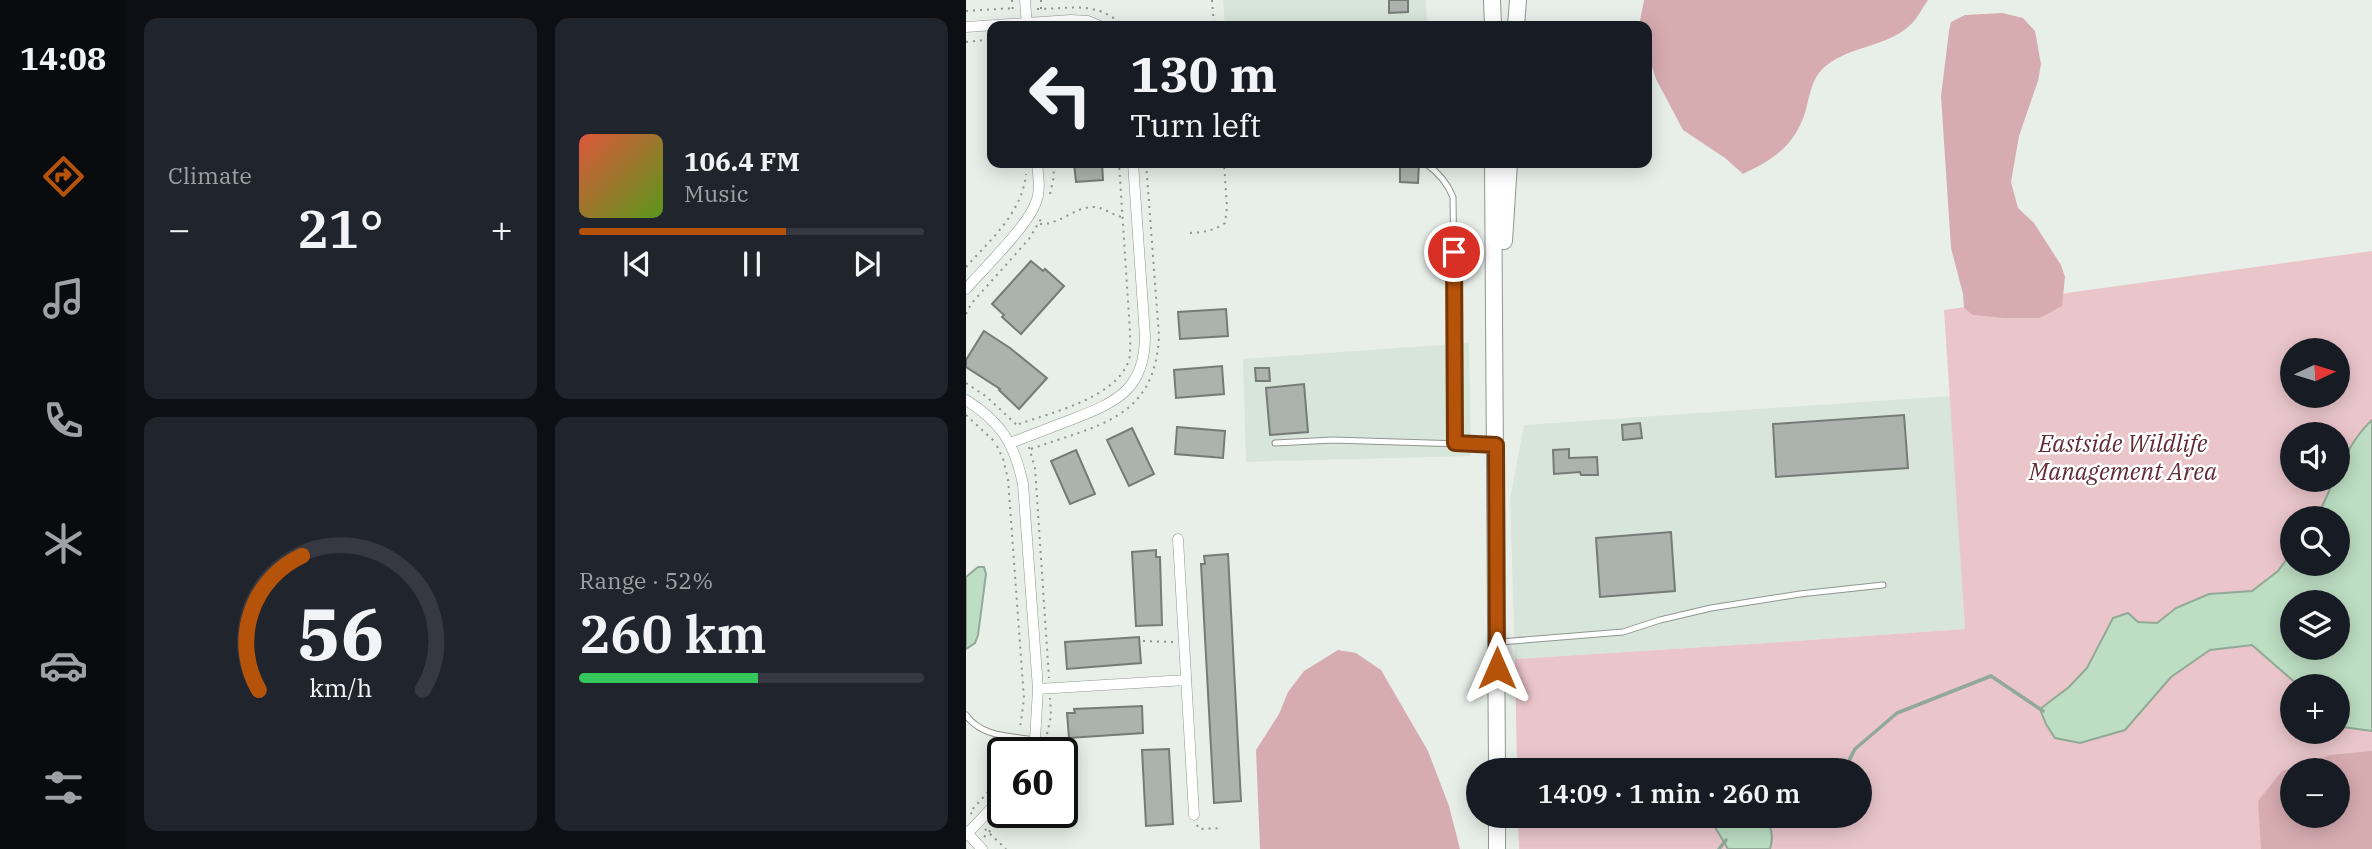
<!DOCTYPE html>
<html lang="en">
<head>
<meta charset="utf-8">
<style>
	:root { --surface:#171b24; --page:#20242c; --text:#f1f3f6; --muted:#9ea1a6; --line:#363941; --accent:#b45309 }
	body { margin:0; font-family:"IBM Plex Serif",serif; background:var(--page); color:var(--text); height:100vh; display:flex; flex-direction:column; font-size:26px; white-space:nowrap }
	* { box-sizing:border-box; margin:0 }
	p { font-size:23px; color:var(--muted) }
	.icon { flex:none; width:38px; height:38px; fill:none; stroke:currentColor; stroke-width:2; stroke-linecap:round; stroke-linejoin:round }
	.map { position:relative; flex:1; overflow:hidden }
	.panel { display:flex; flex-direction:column; gap:18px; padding:18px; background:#0d0f14; width:840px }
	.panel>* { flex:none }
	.hud { position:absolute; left:21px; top:21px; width:665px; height:147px; border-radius:14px; box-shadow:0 4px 18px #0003; background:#171b24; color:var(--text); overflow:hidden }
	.needle { width:46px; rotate:86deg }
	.fabs { position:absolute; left:1314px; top:338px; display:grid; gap:14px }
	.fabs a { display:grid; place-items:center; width:70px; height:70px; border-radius:50%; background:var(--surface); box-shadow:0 4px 18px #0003; font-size:35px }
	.speed { position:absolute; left:21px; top:737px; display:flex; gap:14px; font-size:35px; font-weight:700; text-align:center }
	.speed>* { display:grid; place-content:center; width:91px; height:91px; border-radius:50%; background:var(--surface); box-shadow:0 4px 18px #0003; line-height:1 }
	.speed .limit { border:4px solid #111; border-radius:10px; background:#fff; color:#111 }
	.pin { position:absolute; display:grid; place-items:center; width:60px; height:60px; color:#fff; margin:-30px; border:4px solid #fff; border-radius:50%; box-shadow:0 2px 7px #0007 }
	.me { position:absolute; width:77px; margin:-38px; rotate:0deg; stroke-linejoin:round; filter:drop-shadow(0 0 5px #0008) }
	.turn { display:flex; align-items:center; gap:24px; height:147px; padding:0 28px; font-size:32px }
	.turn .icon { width:91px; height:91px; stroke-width:2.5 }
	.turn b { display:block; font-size:49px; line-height:60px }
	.big { font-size:52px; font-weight:600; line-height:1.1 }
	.panel .tile { flex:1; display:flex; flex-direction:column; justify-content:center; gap:10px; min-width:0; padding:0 24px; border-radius:14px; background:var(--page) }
	.panel .dial { align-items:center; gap:0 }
	.dial svg { height:182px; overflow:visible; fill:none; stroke:var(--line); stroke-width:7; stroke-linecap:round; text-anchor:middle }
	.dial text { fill:var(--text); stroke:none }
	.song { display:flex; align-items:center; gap:21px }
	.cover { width:84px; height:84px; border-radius:10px; background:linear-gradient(135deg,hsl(10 70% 55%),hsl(90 70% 35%)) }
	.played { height:7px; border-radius:4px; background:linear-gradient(90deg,var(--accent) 60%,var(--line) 60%) }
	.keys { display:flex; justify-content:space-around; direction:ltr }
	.heat { display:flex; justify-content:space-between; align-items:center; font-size:38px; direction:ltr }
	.charge { height:10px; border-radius:5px; background:linear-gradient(90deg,#34c759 52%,var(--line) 0) }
	.panel .tiles { flex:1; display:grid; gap:18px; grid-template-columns:repeat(2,1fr) }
	.trip { position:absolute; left:500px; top:758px; width:406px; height:70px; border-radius:35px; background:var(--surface); box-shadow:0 4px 18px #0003; font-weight:600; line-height:70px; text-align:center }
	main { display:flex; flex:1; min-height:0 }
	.tab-bar { display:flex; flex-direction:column; width:126px; justify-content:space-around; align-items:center; background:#090b0e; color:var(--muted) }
	.tab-bar .icon { width:49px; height:49px }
	.tab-bar .on { color:var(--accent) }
	.tab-bar b { font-size:32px; color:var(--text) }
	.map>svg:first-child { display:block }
	.built { fill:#d8e5da }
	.green { fill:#eac6cb; fill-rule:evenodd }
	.forest { fill:#d7acb1; fill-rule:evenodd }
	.water { fill:#bddec3; stroke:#91a996; stroke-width:2; fill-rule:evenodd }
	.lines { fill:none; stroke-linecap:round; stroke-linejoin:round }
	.stream { stroke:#91a996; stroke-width:3.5 }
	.building { fill:#acb2ad; stroke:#757b76; stroke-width:2 }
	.lane-casing { stroke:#909691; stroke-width:7 }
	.street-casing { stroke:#909691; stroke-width:11 }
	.primary-casing { stroke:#909691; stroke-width:18 }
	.path { stroke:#8d938e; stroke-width:2; stroke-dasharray:2 5; stroke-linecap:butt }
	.lane { stroke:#fff; stroke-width:5 }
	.street { stroke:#fff; stroke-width:10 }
	.primary { stroke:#fff; stroke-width:16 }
	.route-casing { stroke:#753606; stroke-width:18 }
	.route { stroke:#b45309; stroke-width:12 }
	.labels { text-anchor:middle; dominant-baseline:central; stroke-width:5; stroke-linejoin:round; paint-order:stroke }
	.park-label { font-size:24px; font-style:italic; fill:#632c37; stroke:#fff }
</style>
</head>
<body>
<main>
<nav class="tab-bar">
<b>14:08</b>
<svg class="icon on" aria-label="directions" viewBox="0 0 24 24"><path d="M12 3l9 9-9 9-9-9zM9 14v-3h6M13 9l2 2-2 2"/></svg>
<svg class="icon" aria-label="music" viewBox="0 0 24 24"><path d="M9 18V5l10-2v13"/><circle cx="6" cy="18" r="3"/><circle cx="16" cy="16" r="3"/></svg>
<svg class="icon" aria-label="phone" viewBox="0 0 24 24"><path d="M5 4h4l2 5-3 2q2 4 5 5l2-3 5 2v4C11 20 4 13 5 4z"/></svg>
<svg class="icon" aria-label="climate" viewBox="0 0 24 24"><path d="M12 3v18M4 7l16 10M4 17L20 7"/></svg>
<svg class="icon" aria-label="car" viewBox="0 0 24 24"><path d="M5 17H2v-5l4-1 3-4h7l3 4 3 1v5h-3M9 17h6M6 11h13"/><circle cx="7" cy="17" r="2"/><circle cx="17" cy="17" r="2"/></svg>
<svg class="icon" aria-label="filters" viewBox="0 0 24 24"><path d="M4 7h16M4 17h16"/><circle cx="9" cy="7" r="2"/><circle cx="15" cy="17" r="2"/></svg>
</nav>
<section class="panel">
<div class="tiles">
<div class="tile"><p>Climate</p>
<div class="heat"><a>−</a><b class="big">21°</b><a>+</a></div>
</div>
<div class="tile">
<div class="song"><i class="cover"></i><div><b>106.4 FM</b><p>Music</p></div></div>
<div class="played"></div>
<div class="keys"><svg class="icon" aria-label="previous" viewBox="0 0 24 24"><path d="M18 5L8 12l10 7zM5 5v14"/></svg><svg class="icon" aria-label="pause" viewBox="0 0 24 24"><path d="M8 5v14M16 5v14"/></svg><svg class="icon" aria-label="next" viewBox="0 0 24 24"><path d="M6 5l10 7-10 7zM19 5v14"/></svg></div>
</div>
<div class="tile dial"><svg viewBox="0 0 100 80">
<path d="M14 69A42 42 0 1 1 86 69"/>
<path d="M14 69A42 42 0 0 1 33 10" stroke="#b45309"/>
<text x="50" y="56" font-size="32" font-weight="700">56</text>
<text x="50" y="72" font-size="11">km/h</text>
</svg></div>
<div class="tile"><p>Range · 52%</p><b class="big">260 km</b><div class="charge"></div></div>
</div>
</section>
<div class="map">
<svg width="1406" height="849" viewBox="0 0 1406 849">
	<rect width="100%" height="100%" fill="#e8efe9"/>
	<path class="built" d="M257,0h203l1,26h-202z
		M503,343l2,113 -225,6 -3,-103z
		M985,396l14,233 -198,14 -252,16 -5,-160 14,-74z"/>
	<path class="green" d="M1406,251v598h-853l-1,-33h342v-46h-343l-2,-111 252,-16 198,-14 -21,-319zM1326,350h46v46h-46zM1326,434h46v46h-46zM1326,518h46v46h-46zM1326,602h46v46h-46zM1326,686h46v46h-46zM1326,770h46v46h-46z"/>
	<path class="forest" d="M678,0h284c-6,8 -11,20 -19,26 -23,21 -58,20 -82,39 -16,12 -17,31 -22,48 -11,33 -32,47 -62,61l-18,-16 -42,-28 -27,-51 -9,-28v-25h-8z
		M1036,13l21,5 12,13 6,33 -3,17 -19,55 -8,46 7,26 16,15 27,42 4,12 -3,29 -22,12h-36l-31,-3 -9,-7 -1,-14 -12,-46 -10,-152 8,-65 2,-9 14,-7z
		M372,650l18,3 25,17 47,81 21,55 11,43h-200l-4,-99 23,-36 9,-22 16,-21z
		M1406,751v98h-111l-3,-48 24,-30 48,-16zM1326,770h46v46h-46z"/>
	<path class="water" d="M1406,420v311l-29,-4 -5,-4v-37h-39l-47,-41 -42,5 -39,27 -46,53 -45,13 -25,-5 -9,-14 -6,-15 29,-22 18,-19 26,-50 15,-5 10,9 19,1 19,-15 33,-14 43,-3 26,-20 14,-19v12h46v-46h-21l17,-38h4c0,-18 21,-48 34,-60zM1326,602h46v46h-46z
		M12,567h6l2,7 -8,61 -3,8 -9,6v-72z
		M745,816h53c8,10 10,20 6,33h-42l-16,-27z"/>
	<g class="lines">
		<path class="stream" d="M878,770l11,-21 42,-36 94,-37 52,35
			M803,825l29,-9
			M753,849l7,-9"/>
	</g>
	<path class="building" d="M423,0h19v12l-19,1z
		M108,163h28l1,17 -27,2z
		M434,163h19l-1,20 -18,-1z
		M65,261l12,10 2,-2 19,17 -43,48 -19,-17 2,-2 -12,-11z
		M260,309l2,27 -48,3 -2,-27z
		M18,331l26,17 37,30 -28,31 -20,-19 1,-1 -34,-22v-7z
		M256,366l2,28 -48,4 -2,-28z
		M289,368h14l1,13h-14z
		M338,384l4,48 -38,3 -4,-47z
		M938,415l4,53 -132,9 -3,-53z
		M674,423l2,15 -19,2 -1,-15z
		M211,427l48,4 -2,27 -48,-4z
		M166,428l22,46 -25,12 -22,-46z
		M603,449v9l28,-1 1,18h-17l-1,-3 -26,2 -1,-24z
		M110,450l19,44 -25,10 -19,-43z
		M705,532l4,59 -75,6 -4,-59z
		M190,550v7h4l2,68 -26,1 -4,-74z
		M262,554l13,247 -27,2 -13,-239h4l-1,-8z
		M173,637l2,26 -74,6 -2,-27z
		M176,706l1,27 -74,5 -2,-25h8l-1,-4z
		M203,749l4,75 -27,2 -4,-76z"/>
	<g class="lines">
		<defs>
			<path id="lane" d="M459,163c13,9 22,19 28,34l3,246
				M309,443l58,-3 160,5
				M534,642l123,-10 37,-12 51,-12 89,-14 83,-9
				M0,715c15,22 44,21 69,25"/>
			<path id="street" d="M59,0l2,26
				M0,27l105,-7 17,1 12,5
				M0,289c18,-21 62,-63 70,-87 5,-12 2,-27 1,-39
				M0,400c36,23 48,43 57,84l15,205 -3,51 -5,12
				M45,443c20,-8 41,-16 62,-24 44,-17 72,-30 72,-83l-12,-173
				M212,539l16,276
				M72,689l148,-9
				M0,832l16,17
				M0,835l37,-39"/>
			<path id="primary" d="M526,0l1,26
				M550,26l2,-26
				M527,163l4,607
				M538,241l5,-78
				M531,816v33"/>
		</defs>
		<use href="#lane" class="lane-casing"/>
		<use href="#street" class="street-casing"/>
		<use href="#primary" class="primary-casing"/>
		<path class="path" d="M46,0l1,13
			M75,0v9
			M246,0l2,26
			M71,9c32,0 60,-9 86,17
			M0,11l48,-3
			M0,42l26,-3
			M84,194l4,-18 -1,-13
			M74,224c20,1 35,-18 55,-17 10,1 17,8 27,10
			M224,233c13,-1 24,-2 35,-10l2,-16 -3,-44
			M0,267c25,-28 56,-54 60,-93
			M0,314l5,-10 58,-65 12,-20
			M0,383l21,14 32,30
			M0,415l28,26
			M53,424c34,-12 97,-26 110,-64 2,-9 1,-19 1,-28l-11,-169
			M31,446l6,13 5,20 16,220 -4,29
			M63,447l6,21 14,210
			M65,449c66,-24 124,-29 128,-113l-13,-173
			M177,641l30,1
			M81,734l4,-18 -1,-18
			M6,814l-2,-2 27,-30 6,-10
			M231,825l2,4 22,-1
			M19,829l21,20
			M18,837l24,-25"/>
		<use href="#lane" class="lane"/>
		<use href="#street" class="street"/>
		<use href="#primary" class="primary"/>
	</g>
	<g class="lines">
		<defs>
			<path id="route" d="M488,252l1,191 41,2 1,223"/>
		</defs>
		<use href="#route" class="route-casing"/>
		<use href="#route" class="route"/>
	</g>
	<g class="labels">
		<g class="park-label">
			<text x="1157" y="443">Eastside Wildlife<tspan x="1157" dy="28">Management Area</tspan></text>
		</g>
	</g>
</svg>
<div class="fabs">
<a><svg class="needle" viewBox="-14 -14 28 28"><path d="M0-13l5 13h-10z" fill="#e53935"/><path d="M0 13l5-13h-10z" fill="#9ea1a6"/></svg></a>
<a><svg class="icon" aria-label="sound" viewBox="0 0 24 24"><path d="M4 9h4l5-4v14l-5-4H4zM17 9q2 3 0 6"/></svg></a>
<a><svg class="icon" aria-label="search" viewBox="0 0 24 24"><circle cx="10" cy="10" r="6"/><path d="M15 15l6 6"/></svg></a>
<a><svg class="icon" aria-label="layers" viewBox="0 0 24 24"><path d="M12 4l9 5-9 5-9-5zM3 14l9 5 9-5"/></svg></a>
<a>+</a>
<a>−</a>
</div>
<div class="speed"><div class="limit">60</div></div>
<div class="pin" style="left:488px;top:252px;background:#d93025"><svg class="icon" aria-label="arrive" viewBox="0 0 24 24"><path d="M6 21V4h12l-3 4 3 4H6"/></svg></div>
<svg class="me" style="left:531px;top:668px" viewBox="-20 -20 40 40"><path d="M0-17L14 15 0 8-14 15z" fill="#b45309" stroke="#fff" stroke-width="4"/></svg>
<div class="trip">14:09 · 1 min · 260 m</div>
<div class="hud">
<div class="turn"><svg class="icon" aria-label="left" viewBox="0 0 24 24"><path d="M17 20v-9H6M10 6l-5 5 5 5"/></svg><div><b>130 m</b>Turn left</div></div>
</div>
</div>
</main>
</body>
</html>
